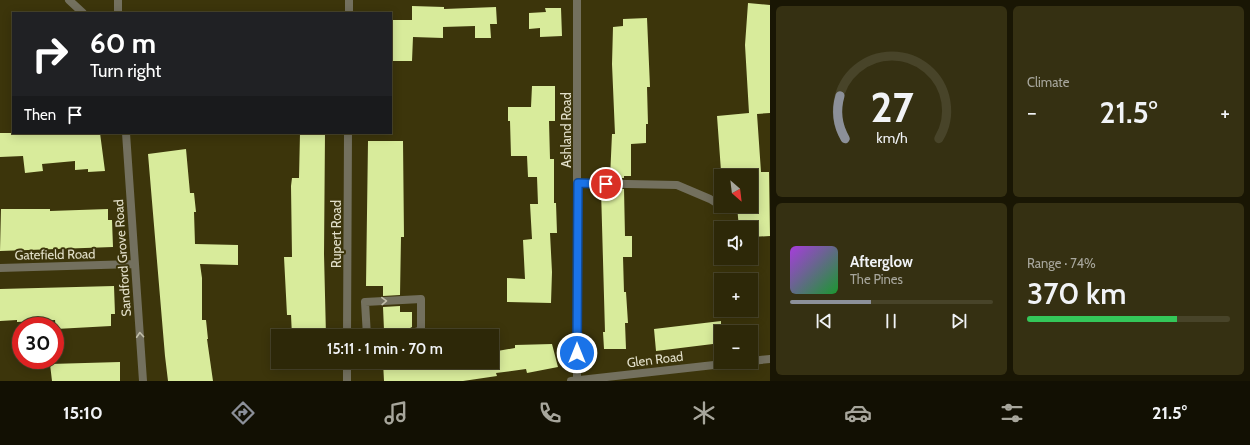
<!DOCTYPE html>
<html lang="en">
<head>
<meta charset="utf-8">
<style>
	:root { --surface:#2d2808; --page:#353012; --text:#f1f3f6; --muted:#a7a69c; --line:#484429; --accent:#8c9099 }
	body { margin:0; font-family:Cabin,sans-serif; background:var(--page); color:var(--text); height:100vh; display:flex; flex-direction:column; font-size:15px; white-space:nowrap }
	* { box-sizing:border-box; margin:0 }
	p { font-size:13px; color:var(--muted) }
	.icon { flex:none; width:22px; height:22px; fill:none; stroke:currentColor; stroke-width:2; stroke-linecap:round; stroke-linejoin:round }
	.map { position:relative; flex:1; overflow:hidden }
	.drawer { display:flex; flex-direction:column; gap:6px; padding:6px; background:#191604; width:480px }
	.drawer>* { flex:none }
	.banner { position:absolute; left:12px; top:12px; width:380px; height:122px; border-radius:0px; box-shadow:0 2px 10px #0003,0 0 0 1px var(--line); background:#202124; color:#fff; overflow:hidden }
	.needle { width:26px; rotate:152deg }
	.buttons { position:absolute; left:714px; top:169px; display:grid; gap:8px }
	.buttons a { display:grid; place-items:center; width:44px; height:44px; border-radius:0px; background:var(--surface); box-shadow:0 2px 10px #0003,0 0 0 1px var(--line); font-size:20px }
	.speed { position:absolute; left:12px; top:317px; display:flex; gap:8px; font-size:20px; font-weight:700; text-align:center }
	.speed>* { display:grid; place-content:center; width:52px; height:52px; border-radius:50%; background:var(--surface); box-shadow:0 2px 10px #0003,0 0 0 1px var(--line); line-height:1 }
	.speed .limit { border:6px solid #d22; background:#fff; color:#111 }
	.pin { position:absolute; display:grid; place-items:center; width:34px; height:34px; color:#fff; margin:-17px; border:2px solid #fff; border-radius:50%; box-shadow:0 1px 4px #0007 }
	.me { position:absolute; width:44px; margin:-22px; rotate:0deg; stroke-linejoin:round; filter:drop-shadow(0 0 3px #0008) }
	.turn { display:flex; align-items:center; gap:14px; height:84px; padding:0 12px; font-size:18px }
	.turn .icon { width:52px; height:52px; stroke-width:2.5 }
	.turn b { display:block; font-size:28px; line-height:34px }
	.then { display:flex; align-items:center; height:38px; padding:0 12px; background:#0003; gap:8px; font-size:15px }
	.big { font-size:30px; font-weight:600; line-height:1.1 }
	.drawer .widget { flex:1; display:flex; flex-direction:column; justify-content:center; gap:6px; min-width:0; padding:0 14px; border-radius:6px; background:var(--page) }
	.drawer .dial { align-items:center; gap:0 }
	.dial svg { height:104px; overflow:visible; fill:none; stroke:var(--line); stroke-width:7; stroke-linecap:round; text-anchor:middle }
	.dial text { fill:var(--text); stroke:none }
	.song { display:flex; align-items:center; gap:12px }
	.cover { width:48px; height:48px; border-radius:6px; background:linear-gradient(135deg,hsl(280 70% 55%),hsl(130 70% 35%)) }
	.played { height:4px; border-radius:2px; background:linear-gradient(90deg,var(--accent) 40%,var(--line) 40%) }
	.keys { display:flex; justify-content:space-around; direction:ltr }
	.heat { display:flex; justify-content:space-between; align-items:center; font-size:22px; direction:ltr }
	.charge { height:6px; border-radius:3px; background:linear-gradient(90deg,#34c759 74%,var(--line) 0) }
	.drawer .tiles { flex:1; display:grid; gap:6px; grid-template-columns:repeat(2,1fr) }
	.trip { position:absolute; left:271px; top:329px; width:228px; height:40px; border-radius:0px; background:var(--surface); box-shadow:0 2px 10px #0003,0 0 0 1px var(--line); font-weight:600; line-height:40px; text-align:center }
	.menu { display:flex; height:64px; justify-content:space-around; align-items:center; background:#121003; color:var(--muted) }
	.menu .icon { width:28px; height:28px }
	.menu .current { color:var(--accent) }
	.menu b { font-size:18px; color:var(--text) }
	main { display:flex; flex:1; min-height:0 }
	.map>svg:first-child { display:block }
	.building { fill:#d8eb9b }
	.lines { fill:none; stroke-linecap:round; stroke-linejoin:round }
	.service { stroke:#73705e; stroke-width:8 }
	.minor { stroke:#73705e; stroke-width:8 }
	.oneway { stroke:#c1bea9 }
	.route-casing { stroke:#114b97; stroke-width:10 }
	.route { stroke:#1a73e8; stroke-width:7 }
	.labels { text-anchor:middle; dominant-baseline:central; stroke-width:4; stroke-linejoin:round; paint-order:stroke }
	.street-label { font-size:13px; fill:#e2dfc9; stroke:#3c350b }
</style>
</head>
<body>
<main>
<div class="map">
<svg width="770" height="381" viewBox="0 0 770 381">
	<rect width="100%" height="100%" fill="#3c350b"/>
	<path class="building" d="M748,3l22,2v108l-13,1 4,58h8l1,64 -19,1v-9h-12l-2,-22h14v-30h-16v-6l-14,1 -4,-55 32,-3 -4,-68z
		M412,6l32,1v2l52,-2 1,17h-7l1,14h-16v-12l-32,1v11l-30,-1 -1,24h-21v-41h21z
		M545,8h16l1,28 -22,1v-9l-11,1v-16l17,-1z
		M647,18l3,69h-3l1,37h-2v19l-15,1v32h-7v2h-14l2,-44h3l-3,-70 1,-37 10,-1v-7z
		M532,86h23v35h-6l1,38h4v44h2l1,30h-7l2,39 -1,31 -44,-1v-24l18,1 -2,-39 9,-1 -2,-35h8l-1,-27h-9l-1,-21h-16l-1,-35h-2v-14h23z
		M0,133h100l5,38 -17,1v-3l-13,1v-9l-33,3 1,7 -18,2 -2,-17 -23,1z
		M300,133h25l-1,121 2,82h-34l-1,-21h-4l-3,-58h8l-1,-71 1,-8h7z
		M368,141h35l1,96h-3l-1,58 -17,1v-10h-17z
		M186,149l4,44h4l2,19h-2l1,32 43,1v20l-38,-1 2,14v42h4l2,19h-1l6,42h-45l-3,-25 -17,-202z
		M601,189h23l1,47h7v21h-9l1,35h2l2,31h-3l1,26h-22l-1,-17h2z
		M1,209h49v2l58,-2v11h4l1,27 -113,4z
		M114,286l1,28h-4v12l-55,3 -1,-9 -38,2v-2l-17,1v-32z
		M400,306v6h12v15l-6,3h-22l-1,-23z
		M721,321v22l-65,8 -2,-22z
		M552,344l6,23 -31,6 -1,-4 -30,4 1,3 -34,5h-79l-1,-19h109v-10l23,-4v-3z
		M120,362v19h-68l-2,-17z"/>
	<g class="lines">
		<path class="service" d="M578,183l99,2 33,14 11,7
			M367,336l-2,-34 56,-3v31l-16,6"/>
		<path class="minor" d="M69,0l14,13
			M118,0v13
			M349,13v-13
			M126,133l17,248
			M0,268l134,-4
			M347,336l1,-203
			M751,361l19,-2
			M577,380v-380
			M347,381v-19
			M571,381l170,-19"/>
	</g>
	<defs><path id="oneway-chevron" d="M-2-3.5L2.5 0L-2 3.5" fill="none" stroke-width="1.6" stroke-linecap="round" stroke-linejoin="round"/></defs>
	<g class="oneway">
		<use href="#oneway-chevron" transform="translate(384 301) rotate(-2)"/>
		<use href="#oneway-chevron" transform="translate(140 335) rotate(-94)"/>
	</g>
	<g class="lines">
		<defs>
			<path id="route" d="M577,353l1,-170 28,1"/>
		</defs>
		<use href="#route" class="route-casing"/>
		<use href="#route" class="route"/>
	</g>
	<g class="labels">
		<g class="street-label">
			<text transform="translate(566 130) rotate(-90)">Ashland Road</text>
			<text transform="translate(336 234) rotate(-90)">Rupert Road</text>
			<text transform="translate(55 254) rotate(-1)">Gatefield Road</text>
			<text transform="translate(122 258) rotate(-94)">Sandford Grove Road</text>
			<text transform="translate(655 359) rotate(-7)">Glen Road</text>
		</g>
	</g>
</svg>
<div class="buttons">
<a><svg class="needle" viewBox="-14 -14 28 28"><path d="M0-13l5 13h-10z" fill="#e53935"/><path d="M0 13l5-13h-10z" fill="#a7a69c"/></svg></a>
<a><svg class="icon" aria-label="sound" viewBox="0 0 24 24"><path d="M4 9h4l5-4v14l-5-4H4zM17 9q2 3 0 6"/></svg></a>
<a>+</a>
<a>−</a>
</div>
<div class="speed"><div class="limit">30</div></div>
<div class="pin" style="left:606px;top:184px;background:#d93025"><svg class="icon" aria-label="arrive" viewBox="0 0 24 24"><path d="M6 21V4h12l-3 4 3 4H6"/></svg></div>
<svg class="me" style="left:577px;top:353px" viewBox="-20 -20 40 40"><circle r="17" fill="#1a73e8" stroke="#fff" stroke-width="3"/><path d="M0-11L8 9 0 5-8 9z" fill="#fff"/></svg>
<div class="trip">15:11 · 1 min · 70 m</div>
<div class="banner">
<div class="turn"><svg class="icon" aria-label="right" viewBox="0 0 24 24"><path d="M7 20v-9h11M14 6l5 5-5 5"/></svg><div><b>60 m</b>Turn right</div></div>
<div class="then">Then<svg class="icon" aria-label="arrive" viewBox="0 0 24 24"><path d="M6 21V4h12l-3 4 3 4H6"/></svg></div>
</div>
</div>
<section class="drawer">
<div class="tiles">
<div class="widget dial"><svg viewBox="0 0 100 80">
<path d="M14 69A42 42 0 1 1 86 69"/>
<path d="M14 69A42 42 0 0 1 10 36" stroke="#8c9099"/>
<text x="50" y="56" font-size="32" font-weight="700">27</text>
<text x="50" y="72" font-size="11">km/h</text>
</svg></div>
<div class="widget"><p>Climate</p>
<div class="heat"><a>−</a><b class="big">21.5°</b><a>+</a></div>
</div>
<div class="widget">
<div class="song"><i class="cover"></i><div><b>Afterglow</b><p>The Pines</p></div></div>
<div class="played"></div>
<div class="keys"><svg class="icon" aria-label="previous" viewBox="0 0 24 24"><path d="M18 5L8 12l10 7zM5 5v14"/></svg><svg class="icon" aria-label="pause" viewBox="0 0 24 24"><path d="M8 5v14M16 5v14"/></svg><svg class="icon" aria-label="next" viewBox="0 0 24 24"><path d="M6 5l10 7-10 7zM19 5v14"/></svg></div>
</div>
<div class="widget"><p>Range · 74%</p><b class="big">370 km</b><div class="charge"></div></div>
</div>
</section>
</main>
<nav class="menu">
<b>15:10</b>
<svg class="icon current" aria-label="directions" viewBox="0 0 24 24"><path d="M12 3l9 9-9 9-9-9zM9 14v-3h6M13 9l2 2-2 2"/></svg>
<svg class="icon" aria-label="music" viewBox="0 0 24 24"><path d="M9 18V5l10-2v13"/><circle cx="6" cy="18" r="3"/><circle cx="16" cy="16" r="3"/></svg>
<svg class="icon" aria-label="phone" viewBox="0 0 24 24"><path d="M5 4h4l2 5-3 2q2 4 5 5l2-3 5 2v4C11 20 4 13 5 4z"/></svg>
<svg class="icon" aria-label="climate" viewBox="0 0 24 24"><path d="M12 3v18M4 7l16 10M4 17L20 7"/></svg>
<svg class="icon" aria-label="car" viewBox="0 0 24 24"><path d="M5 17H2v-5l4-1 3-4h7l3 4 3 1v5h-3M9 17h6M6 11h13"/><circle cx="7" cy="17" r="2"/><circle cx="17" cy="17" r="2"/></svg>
<svg class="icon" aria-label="filters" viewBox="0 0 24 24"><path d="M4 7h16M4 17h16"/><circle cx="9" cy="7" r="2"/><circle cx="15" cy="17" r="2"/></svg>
<b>21.5°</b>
</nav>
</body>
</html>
